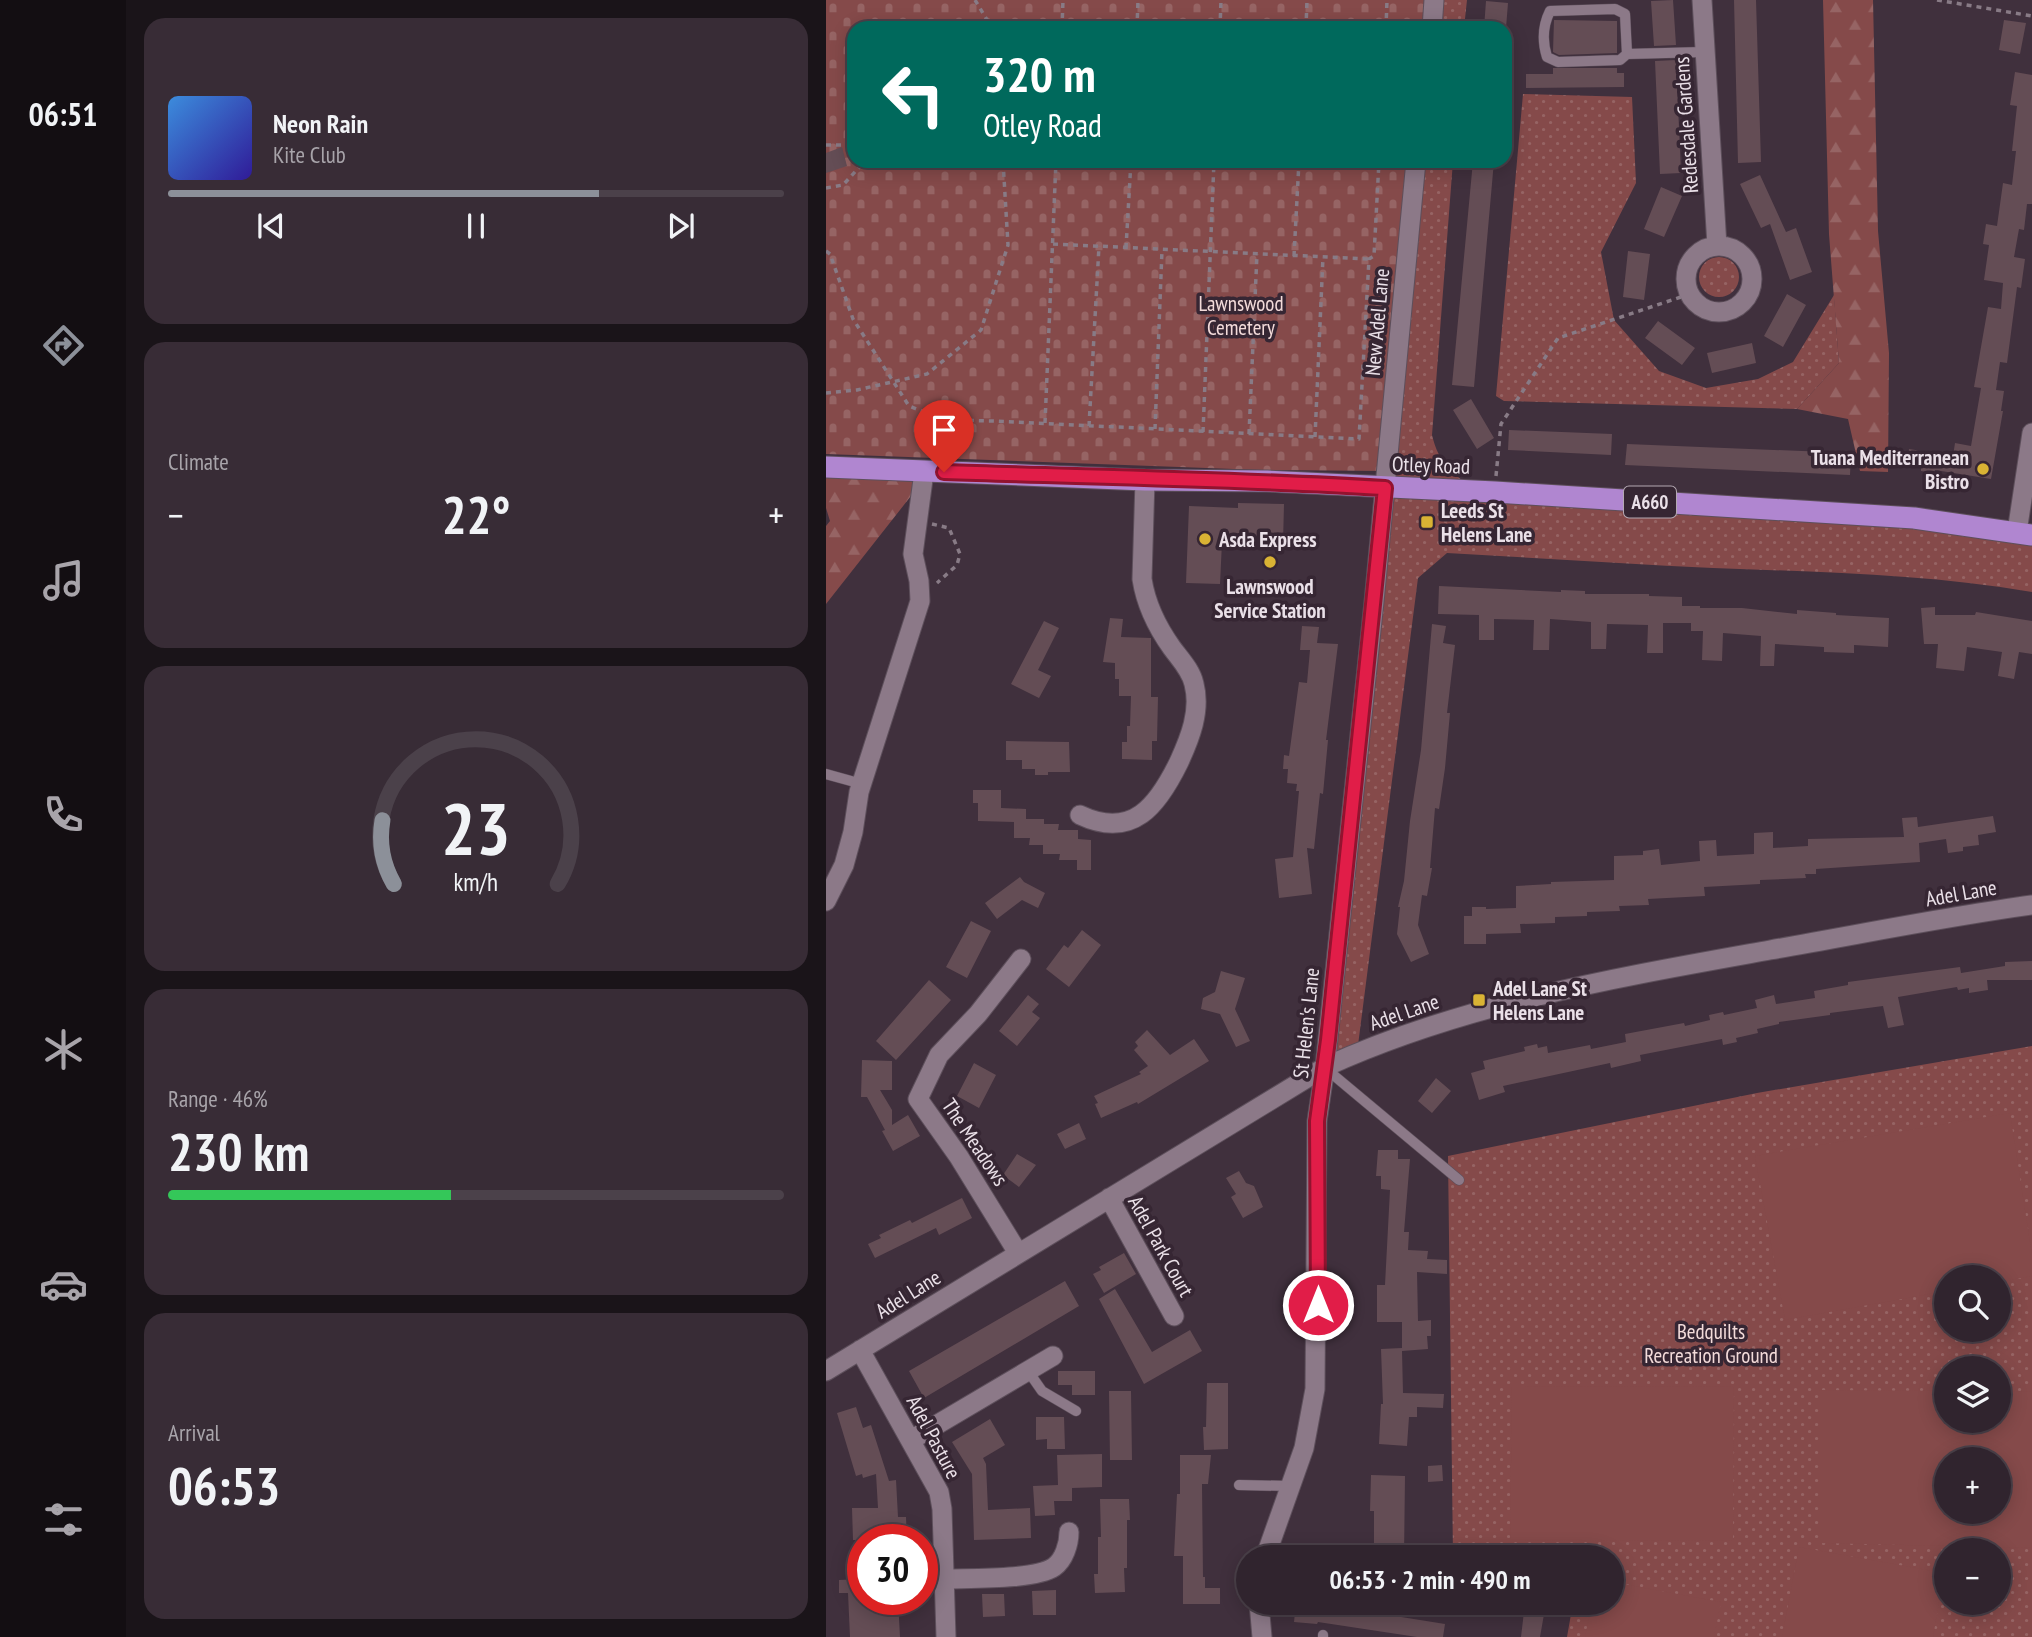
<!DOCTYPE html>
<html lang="en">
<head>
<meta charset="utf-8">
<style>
	:root { --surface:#30242e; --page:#382c36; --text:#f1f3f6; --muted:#a8a4aa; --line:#4b414a; --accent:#8c9099 }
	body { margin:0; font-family:"PT Sans Narrow",sans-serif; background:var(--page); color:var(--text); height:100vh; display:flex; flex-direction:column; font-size:26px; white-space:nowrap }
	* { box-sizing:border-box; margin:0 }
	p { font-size:23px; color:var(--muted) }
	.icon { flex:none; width:38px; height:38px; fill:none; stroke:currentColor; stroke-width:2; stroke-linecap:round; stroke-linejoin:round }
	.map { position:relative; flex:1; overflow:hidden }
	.side { display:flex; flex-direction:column; gap:18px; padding:18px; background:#1a1419; width:700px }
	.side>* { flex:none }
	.guide { position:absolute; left:21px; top:21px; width:665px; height:147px; border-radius:21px; box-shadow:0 4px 18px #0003,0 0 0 2px var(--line); background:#00695c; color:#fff; overflow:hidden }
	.tools { position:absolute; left:1108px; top:1265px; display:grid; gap:14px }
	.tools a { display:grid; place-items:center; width:77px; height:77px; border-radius:50%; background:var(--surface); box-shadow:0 4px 18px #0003,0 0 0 2px var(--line); font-size:35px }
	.speed { position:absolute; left:21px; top:1524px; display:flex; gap:14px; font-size:35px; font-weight:700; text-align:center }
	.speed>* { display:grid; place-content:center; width:91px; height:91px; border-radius:50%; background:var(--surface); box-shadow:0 4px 18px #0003,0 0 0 2px var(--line); line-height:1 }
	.speed .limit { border:10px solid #d22; background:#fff; color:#111 }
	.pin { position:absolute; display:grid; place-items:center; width:60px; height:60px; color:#fff; margin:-72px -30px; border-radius:50% 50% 50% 0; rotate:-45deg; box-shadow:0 0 7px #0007 }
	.pin .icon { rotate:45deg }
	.me { position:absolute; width:77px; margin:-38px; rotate:0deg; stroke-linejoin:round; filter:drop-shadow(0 0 5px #0008) }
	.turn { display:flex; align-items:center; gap:24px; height:147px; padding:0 21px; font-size:32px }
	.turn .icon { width:91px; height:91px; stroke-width:2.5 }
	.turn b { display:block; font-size:49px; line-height:60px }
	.big { font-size:52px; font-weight:600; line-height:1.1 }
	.side .tile { flex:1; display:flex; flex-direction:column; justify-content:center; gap:10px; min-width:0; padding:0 24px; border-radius:21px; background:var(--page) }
	.side .dial { align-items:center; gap:0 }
	.dial svg { height:182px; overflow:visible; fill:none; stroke:var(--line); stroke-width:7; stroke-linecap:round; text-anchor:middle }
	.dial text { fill:var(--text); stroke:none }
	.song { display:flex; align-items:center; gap:21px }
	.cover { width:84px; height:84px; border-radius:10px; background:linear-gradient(135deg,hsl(210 70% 55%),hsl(250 70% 35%)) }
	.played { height:7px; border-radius:4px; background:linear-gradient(90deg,var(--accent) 70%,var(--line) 70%) }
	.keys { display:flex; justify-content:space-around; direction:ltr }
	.heat { display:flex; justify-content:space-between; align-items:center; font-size:38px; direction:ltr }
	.charge { height:10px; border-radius:5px; background:linear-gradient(90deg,#34c759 46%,var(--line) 0) }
	.trip { position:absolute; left:410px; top:1545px; width:388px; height:70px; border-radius:35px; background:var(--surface); box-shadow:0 4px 18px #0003,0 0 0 2px var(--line); font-weight:600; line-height:70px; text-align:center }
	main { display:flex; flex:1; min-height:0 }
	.dock { display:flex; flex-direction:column; width:126px; justify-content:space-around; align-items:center; background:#130e12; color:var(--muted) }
	.dock .icon { width:49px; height:49px }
	.dock .current { color:var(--accent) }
	.dock b { font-size:32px; color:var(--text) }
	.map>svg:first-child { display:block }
	.grass { fill:url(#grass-dots); fill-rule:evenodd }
	.forest { fill:url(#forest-firs) }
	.cemetery { fill:url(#cemetery-stones) }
	.pitch { fill:#854a4a; fill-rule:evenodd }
	.building { fill:#644d55 }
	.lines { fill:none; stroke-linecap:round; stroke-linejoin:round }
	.lane-casing { stroke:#5d4f5b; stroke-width:11 }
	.street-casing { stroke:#5d4f5b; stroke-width:21 }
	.highway-casing { stroke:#5d4f5b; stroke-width:23 }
	.path { stroke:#887b86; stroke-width:3.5; stroke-dasharray:5 5; stroke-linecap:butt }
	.lane { stroke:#8c7988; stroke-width:10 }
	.street { stroke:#8c7988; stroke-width:19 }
	.highway { stroke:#b086d0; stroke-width:21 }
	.route-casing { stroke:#92132f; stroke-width:18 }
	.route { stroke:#e11d48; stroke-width:12 }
	.poi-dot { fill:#d9b334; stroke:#362633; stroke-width:2.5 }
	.labels { text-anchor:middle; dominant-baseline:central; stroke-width:7; stroke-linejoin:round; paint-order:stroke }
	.shield { fill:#362633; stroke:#b4a8b2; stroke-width:2 }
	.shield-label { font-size:19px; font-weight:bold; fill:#eae0e8 }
	.street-label { font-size:21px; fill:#eae0e8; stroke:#362633 }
	.park-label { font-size:21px; fill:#f3dbda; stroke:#362633 }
	.poi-label { font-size:21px; font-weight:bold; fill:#eae0e8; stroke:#362633; text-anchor:start }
</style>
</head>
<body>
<main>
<nav class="dock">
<b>06:51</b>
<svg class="icon current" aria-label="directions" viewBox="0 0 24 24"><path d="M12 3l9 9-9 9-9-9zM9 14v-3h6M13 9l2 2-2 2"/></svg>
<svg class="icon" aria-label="music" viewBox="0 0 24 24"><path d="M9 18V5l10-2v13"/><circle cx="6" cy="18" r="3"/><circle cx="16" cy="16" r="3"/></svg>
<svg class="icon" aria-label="phone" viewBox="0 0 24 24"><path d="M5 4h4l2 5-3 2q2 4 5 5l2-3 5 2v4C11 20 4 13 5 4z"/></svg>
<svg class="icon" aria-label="climate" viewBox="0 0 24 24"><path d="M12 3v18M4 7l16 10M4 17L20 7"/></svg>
<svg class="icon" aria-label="car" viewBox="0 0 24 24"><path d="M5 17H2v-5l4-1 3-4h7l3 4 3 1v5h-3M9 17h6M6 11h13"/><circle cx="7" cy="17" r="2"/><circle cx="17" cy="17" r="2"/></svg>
<svg class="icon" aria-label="filters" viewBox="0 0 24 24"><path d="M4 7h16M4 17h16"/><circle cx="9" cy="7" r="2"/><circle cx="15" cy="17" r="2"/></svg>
</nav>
<section class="side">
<div class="tile">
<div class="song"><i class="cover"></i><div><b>Neon Rain</b><p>Kite Club</p></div></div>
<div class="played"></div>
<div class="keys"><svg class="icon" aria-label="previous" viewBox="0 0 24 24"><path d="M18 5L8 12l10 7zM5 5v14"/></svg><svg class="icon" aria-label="pause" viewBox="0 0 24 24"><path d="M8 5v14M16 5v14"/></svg><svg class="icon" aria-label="next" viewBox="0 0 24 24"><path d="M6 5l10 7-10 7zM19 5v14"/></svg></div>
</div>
<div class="tile"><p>Climate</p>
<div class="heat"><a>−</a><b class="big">22°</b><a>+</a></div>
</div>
<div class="tile dial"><svg viewBox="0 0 100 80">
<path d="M14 69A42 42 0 1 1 86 69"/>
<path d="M14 69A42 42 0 0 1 9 41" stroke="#8c9099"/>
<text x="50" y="56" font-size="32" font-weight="700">23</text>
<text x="50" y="72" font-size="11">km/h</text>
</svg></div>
<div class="tile"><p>Range · 46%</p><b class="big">230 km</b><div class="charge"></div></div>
<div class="tile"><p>Arrival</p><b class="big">06:53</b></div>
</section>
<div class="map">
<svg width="1206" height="1637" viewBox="0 0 1206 1637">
	<defs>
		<pattern id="grass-dots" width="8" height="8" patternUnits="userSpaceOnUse" patternTransform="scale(1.75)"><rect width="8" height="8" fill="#854a4a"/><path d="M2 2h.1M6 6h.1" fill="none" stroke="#966464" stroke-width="1.8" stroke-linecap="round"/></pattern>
		<pattern id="forest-firs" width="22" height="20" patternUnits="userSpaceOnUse" patternTransform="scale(1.75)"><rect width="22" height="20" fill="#854a4a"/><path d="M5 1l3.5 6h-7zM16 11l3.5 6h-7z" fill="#966464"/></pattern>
		<pattern id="cemetery-stones" width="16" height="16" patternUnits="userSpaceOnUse" patternTransform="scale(1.75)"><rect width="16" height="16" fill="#854a4a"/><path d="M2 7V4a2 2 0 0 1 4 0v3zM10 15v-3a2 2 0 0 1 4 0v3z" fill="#966464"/></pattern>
	</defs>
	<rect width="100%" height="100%" fill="#40303d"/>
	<path class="grass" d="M608,0h33l-3,28h-32z
		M697,94l109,3 4,86 -35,69 13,68 45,51 47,17 52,-9 35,-17 41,-67 5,68 -42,46 -293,-8 -8,-5z
		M590,161h37l-21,274c7,30 21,37 43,56l557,43v58c-106,-18 -211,-20 -319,-24 -88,-4 -177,-10 -266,-15l-29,25 -61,475 -32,14z
		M873 277a20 20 0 1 1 40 0a20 20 0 1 1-40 0Z
		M1206,1046v591h-465l6,-34h39v-45l-159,-2 -5,-400 309,-63zM1120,1278h52v52h-52zM1120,1368h52v53h-52zM1120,1460h52v52h-52zM1120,1550h52v53h-52z"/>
	<path class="forest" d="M997,0h50l5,231 11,122 -1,119 -28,-1 -12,-52 -51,-10 42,-46 -10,-129z
		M0,477l96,5 -96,122v-78l4,-5 -4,-13z"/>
	<path class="cemetery" d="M0,0h608l-2,28h-578v133h564l-32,310 -125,-1 -435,-16z"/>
	<path class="pitch" d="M1184,1113l22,142v21l-33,6 -1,-4h-52v13l-161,29 -30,-164z
		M908,1386l-1,155 -223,-1 2,-153z
		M993,1390l127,1v30h52l1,-30 33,1v156l-213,-5zM1120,1460h52v52h-52z
		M973,1547l145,26 -11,64h-151z
		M786,1582l109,20 -7,35h-129l7,-34h20z"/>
	<path class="building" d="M847,0l3,45 -22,1 -3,-45z
		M908,0h22l5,162 -23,1z
		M660,1l22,2 -2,25h-22z
		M728,20l63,1v32l-58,2 -6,-3z
		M1178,20l22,3 -6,31 -21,-4z
		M850,60l5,113 -21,1 -5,-113z
		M727,68h64v5h7v14l-98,1v-14h27z
		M1189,72l17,3v129h-5l-3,26 -5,-1 -5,28 11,2 -4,29 -4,-1 -10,76 -7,-1 -4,28 8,1 -3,20h2l-12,68 -56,-9 -1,3 -13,-2v-3l-14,-2 2,-17 44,7 2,-13 16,3 10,-58 -7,-1 14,-80 13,2 2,-26 -19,-3 5,-35 -6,-1 3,-20 11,2 6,-43 9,2 4,-34h-4l5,-45 -7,-1z
		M16,147l5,19 -21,7v-20z
		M647,161h21l-20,226 -22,-2z
		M934,175l26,57 10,-4 16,44 -22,8 -20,-56 -9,4 -21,-44z
		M835,187l21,9 -18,41 -20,-8z
		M802,251l22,3 -6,46 -21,-3z
		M961,294l19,11 -23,42 -19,-11z
		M832,321l37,27 -13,17 -37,-27z
		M926,343l4,20 -44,10 -5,-20z
		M645,399l23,39 -17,11 -24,-39z
		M683,430l103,4 -1,21 -103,-5z
		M801,444l224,9 -1,22 -225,-10z
		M412,503l46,1 -1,40 -61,-2 -2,42 -34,-1 3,-77 49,2z
		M613,586l122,6v-2l24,1v3h64v2l33,1v9h18v2h42l55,6v-4l39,3v2l53,3 -1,29 -34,-2v8l-30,-1v-5l-49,-3 -1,22h-14l1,-30 -38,-3 -1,28 -20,-1 1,-29h-12v-8h-28v30h-16l1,-28 -41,-1 -1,25h-15v-27l-41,-3 -1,31h-16l1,-30 -40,-1v21h-15v-25l-41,-1z
		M1109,607v8h40l1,-3 56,9v33l-13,-2 -5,27 -16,-3 4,-24 -35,-5 -3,24 -28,-3 2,-24h-14l-3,-36z
		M284,618l13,1 -2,18 30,1v59h7l-1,44h-5v19l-30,-1v-17h5v-16h3l1,-30h-12v-17h-4v-16l-12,-1z
		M218,621l15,7 -21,42 13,6 -12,22 -28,-14z
		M606,624l14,2 -3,17 12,2 -8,68h3l-5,55 -6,41 -4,-1 -5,60h2l-5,28 -5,-1 -4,30 11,29 -18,8 -14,-28 3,-27h-2l6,-26 6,-60 11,-71z
		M476,626l17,1 -2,16 21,1 -12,96h2l-5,54 -3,-1 -6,56 -7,-1 5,46 -33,4 -4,-39 18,-2 6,-66h-3l1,-7 -10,-1 1,-14h-5l1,-14 5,1 10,-74 8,1 3,-33h-10z
		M180,741l63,1 1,30h-22v3h-13v-6h-13v-9h-16z
		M147,790h28v18l25,1v10h18v5h15l-1,6h20v9l13,1v30h-14v-10h-18l1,-6h-17v-9h-14l1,-7h-16v-16l-36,-1v-18h-5z
		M1167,816l3,16 -18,3 1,10 -16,2v4l-15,2 -2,-14 -27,4 1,19 -104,7v5h-11l1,4 -46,2v4l-56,3 1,9 -57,3 1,6 -30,1 1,5 -33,1v4l-32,1v6l-35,1 1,9 -35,1v10h-22v-28h8v-9h14v2l30,-1v-22l35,-2v-2l63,-2v-24l29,-1v-4l16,-2 2,16 39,-4 -1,-20 17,-1 1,16 37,-2v-21l19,-1v16l35,-2v-7l96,-2 -2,-19 15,-1 1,10z
		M194,877l4,5 21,11 -7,15 -16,-8 -25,19 -12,-16z
		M145,921l20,10 -24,47 -21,-11z
		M256,930l19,15 -32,42 -23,-18 18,-24 4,3z
		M1206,961v19h-45l1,10 -19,3v-5l-11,2 -1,-3 -59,10 6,28 -16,3 -5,-22 -53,7v2l-51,7v2l-22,5 1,4 -22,5 1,4 -14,3 -1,-6 -82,16 1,6 -30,7 -1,-5 -107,23 2,6 -26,8 -8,-27 14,-4 -2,-8 42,-10 -1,-4 13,-3 1,4 9,-2 1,7 42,-8 1,4 35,-7 -1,-8 59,-11 1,3 25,-6 -1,-5 14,-3 1,3 33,-7 -2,-8 19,-5 2,9 39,-6 -1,-7 34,-6v-3l112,-15 1,6 44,-7v-4z
		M395,971l24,7 -10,31 15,32 -14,6 -16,-33 -19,-5 2,-11 12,-6z
		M103,980l22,20 -55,60 -20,-19z
		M202,995l11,9 -7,8 8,6 -23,28 -18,-15z
		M321,1030l23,25 24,-16 15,22 -71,43 -1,-2 -36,16 -6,-14 3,-1 -4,-7 47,-22 -2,-2 9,-6 -14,-16 4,-4 -3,-4z
		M36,1060l30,1v29h-12l12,20v15l16,-10 12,21 -27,15 -11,-20 3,-1 -18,-33h-6z
		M148,1063l22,12 -17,33 -22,-12z
		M610,1078l15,13 -19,22 -14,-12z
		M253,1123l7,16 -21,10 -8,-15z
		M552,1150h20v9h12l-6,73h5l-1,18 20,1 -1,8 20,1v14l-30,-2 1,49 13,-1v16h-4l1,13 -26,2 1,42 41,1 -1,14 -26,-1v10h-8l-2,29 -28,-2 2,-40h2l-2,-55 21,-1v-26h-25v-37h8l5,-95 -9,-1v-13h-5z
		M191,1154l19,11 -17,22 -16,-12z
		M413,1171l7,12 8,3 9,21 -20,11 -12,-21 5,-3 -10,-16z
		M136,1198l10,20 -33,17 -3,-7 -61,30 -7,-14 13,-6 -2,-3 31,-15 2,3z
		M298,1253l12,21 -32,19 -11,-19 8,-4 -2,-3z
		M239,1281l14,25 -155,92 -15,-27z
		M289,1289l37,63 38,-22 12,21 -58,33 -45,-85z
		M232,1371h37v24h-23v-10h-14z
		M381,1383h21v66l-24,1 -1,-23h3z
		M283,1391h22l1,69h-22z
		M30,1407l7,21 8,-3 18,56 7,-1 2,37h8l1,23h-54l-1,-32h26l-2,-34 -13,4 -1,-4 -6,2 -19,-63z
		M210,1417h28l1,32h-18v-10l-11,1z
		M164,1419l15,26 -22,13 3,6 2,46 42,-2 1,30 -57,2 -2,-66 -20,-32z
		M276,1454v33l-30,1v13h-18l1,14 -20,1 -2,-30 25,-1 -1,-30z
		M354,1455h31l-3,29h-6l1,93h2v11h15v16h-37v-48h-9l3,-62h3z
		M616,1465l1,16 -15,1v-16z
		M545,1475l34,1 -1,82 -30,-1v-46h-4z
		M274,1499h29l1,21h-3v48h-3l1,24 -30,1 -1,-19h4v-37h3z
		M34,1579l1,21h37l2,37h-50l-2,-44h-9v-13z
		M230,1590v25h-23l-1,-24z
		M156,1594h22l1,22 -22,1z
		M470,1603l47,3v-2l52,6v6l50,8 -2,13h-26l-99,-15 -1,2 -23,-2z
		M699,1603h21l-6,34h-19z"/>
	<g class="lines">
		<defs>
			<path id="lane" d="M801,54l-2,-40 -10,-5 -65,2c-7,14 -8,30 -3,46l11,5 62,-2 7,-6 77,-2
				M0,774l36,10
				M499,1068l134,112
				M202,1371l14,20 34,20
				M413,1485l51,1
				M497,1637v-2"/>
			<path id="street" d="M876,0l15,246
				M606,28l2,-28
				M860 279a33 33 0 1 1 66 0a33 33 0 1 1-66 0Z
				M1191,532l15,-99
				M254,815c53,25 78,-10 99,-53 11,-24 22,-51 15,-78 -3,-14 -14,-25 -22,-36 -15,-21 -26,-43 -30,-69l3,-99
				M0,901l18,-36 9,-33 6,-40 61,-191 -1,-20 -6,-27 11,-82
				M283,1198l65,118
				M192,1253l-59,-96 -41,-58 21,-44 39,-41 43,-55
				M34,1350l79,142 3,17 4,128
				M0,1371l499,-304c140,-64 295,-90 445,-117 87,-15 174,-33 262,-45
				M85,1440l142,-84
				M439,1558l39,-110 11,-59 2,-268 8,-54 49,-465 42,-441
				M119,1579c25,-1 90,1 109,-12 10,-7 15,-23 15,-35
				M433,1603l3,34"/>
			<path id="highway" d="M0,467l319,13 122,1 228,11 419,26 118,17"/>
		</defs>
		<use href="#lane" class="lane-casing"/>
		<use href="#street" class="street-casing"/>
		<use href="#highway" class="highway-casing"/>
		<path class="path" d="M149,0l17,28
			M1111,0l95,16
			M236,28l1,-28
			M311,28l1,-28
			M394,28l1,-28
			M480,28l1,-28
			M560,28l1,-28
			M0,145h28
			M0,188l17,-3 22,-24
			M227,244l316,15
			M300,248l5,-87
			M0,251l4,3 23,65 56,87 35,14 51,1 364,18 10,-180 5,-3 5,-95
			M468,256l5,-95
			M0,393l31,-3 70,-16 54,-44 27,-85 -5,-84
			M219,423l11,-262
			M263,426l10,-180
			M329,429l7,-179
			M377,432l11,-271
			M423,434l8,-180
			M489,437l8,-180
			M670,476l5,-52 57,-86 132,-44
			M106,524l17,4 11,26 -3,11 -20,18"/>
		<use href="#lane" class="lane"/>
		<use href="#street" class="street"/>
		<use href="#highway" class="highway"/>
	</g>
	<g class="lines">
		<defs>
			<path id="route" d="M118,472c147,5 294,7 441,16l-57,552 -11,81 1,184"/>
		</defs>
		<use href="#route" class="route-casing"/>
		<use href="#route" class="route"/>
	</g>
	<g class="poi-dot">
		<circle cx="1157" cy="469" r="7"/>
		<rect x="594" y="515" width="14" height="14" rx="3.5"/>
		<circle cx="379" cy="539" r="7"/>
		<circle cx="444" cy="562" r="7"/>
		<rect x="646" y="993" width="14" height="14" rx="3.5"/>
	</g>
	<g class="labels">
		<rect class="shield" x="798" y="486.5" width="52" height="31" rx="5"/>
		<g class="shield-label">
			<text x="824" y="502">A660</text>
		</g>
		<g class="street-label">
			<text transform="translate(860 125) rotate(-94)">Redesdale Gardens</text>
			<text transform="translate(551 322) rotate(-85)">New Adel Lane</text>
			<text transform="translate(605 465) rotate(2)">Otley Road</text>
			<text transform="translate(1135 893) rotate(-10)">Adel Lane</text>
			<text transform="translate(578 1012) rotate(-19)">Adel Lane</text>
			<text transform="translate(480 1023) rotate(-84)">St Helen's Lane</text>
			<text transform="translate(149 1142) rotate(56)">The Meadows</text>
			<text transform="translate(335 1246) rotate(61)">Adel Park Court</text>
			<text transform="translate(82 1294) rotate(-32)">Adel Lane</text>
			<text transform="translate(108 1437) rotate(62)">Adel Pasture</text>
		</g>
		<g class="park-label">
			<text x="415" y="303">Lawnswood<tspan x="415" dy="24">Cemetery</tspan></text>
			<text x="885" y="1331">Bedquilts<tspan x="885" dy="24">Recreation Ground</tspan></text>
		</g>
		<g class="poi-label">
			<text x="1143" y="457" text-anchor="end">Tuana Mediterranean<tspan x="1143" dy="24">Bistro</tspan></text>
			<text x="615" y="510">Leeds St<tspan x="615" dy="24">Helens Lane</tspan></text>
			<text x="393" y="539">Asda Express</text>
			<text x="444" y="586" text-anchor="middle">Lawnswood<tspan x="444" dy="24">Service Station</tspan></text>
			<text x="667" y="988">Adel Lane St<tspan x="667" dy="24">Helens Lane</tspan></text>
		</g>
	</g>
</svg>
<div class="tools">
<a><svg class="icon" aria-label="search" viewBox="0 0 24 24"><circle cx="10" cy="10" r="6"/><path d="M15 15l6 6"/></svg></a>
<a><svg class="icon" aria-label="layers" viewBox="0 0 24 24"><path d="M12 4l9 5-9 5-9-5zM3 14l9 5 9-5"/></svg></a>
<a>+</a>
<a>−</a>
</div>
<div class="speed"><div class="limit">30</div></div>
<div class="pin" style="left:118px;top:472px;background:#d93025"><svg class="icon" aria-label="arrive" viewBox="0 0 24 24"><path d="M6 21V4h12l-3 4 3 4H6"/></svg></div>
<svg class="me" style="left:492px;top:1305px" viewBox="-20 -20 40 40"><circle r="17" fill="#e11d48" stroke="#fff" stroke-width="3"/><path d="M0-11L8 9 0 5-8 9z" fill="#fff"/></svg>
<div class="trip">06:53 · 2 min · 490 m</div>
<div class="guide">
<div class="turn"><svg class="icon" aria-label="left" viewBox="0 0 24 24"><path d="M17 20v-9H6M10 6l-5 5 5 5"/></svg><div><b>320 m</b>Otley Road</div></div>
</div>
</div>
</main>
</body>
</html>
